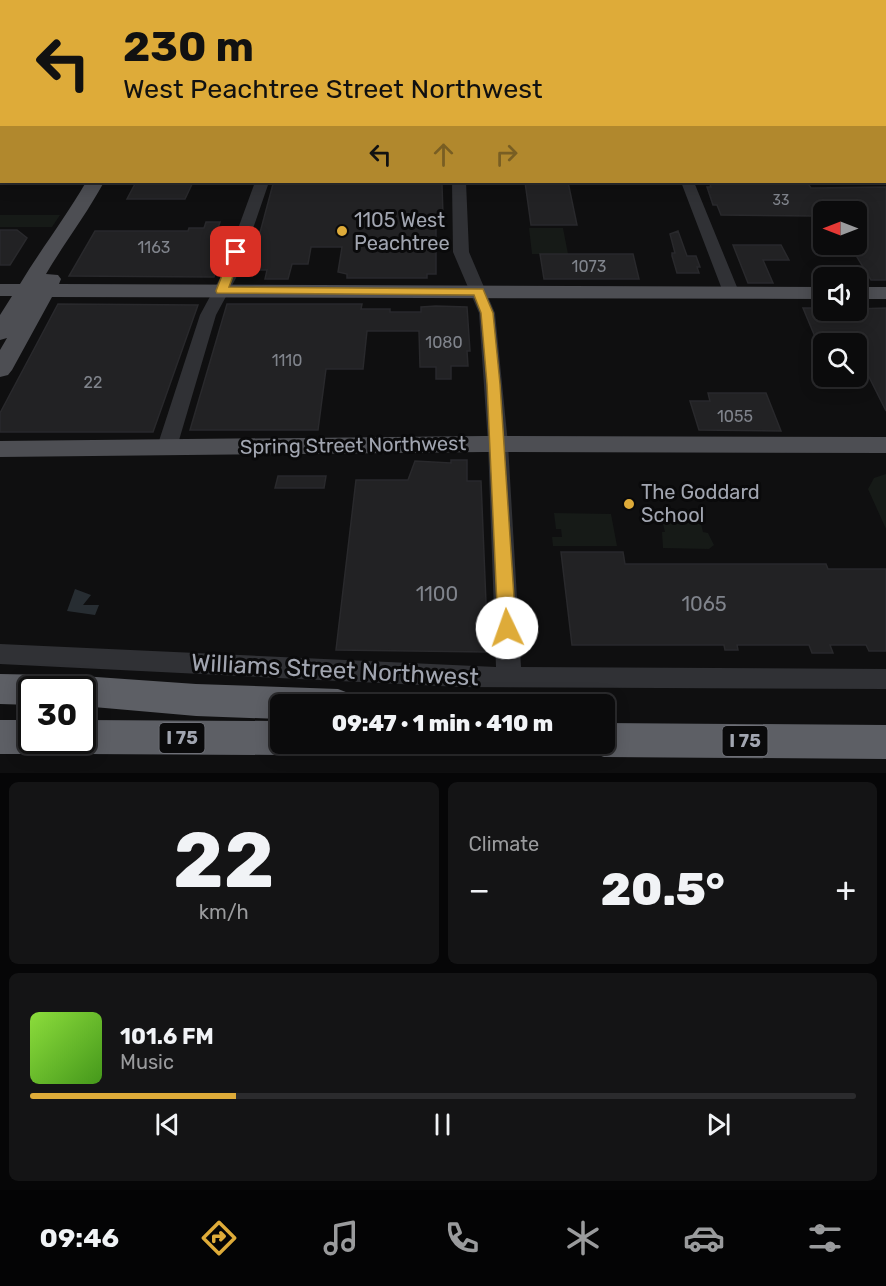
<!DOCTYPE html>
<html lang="en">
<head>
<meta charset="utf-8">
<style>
	:root { --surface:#0b0b0c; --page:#141415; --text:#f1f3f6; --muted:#9a9b9d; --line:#2b2b2d; --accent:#deab39 }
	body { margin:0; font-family:Rubik,sans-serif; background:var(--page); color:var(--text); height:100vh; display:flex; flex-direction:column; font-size:22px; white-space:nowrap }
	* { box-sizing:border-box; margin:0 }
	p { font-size:20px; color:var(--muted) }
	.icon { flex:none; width:33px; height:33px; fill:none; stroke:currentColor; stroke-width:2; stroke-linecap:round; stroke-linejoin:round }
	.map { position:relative; height:773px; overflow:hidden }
	.drawer { display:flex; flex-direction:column; gap:9px; padding:9px; background:#060607; flex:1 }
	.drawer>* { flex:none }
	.top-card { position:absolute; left:0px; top:0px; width:886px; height:183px; box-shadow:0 3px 15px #0003,0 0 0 2px var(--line); background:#deab39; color:#111; overflow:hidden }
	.needle { width:39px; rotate:270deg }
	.tools { position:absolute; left:813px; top:201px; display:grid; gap:12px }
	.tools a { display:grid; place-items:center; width:54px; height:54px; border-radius:9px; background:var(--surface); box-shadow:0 3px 15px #0003,0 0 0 2px var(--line); font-size:30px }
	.speed { position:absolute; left:18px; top:676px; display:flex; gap:12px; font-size:30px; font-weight:700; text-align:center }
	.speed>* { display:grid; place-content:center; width:78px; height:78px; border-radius:50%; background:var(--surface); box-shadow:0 3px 15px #0003,0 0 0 2px var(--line); line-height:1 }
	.speed .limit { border:3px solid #111; border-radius:9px; background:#fff; color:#111 }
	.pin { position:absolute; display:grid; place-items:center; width:51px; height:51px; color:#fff; margin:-26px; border-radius:12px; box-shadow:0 3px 9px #0006 }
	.me { position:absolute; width:66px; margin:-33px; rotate:357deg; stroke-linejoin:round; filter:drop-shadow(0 0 4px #0008) }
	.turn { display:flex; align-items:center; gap:21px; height:126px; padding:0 24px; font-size:27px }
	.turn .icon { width:78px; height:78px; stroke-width:2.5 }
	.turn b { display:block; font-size:42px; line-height:51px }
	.lanes { display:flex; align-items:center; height:57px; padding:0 24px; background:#0003; justify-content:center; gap:30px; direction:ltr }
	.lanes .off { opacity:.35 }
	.big { font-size:45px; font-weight:800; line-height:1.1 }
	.drawer .tile { flex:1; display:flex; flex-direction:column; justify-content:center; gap:9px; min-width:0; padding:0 21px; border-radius:9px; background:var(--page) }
	.drawer .dial { align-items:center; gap:0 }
	.dial b { font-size:78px; line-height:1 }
	.song { display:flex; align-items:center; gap:18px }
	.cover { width:72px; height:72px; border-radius:9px; background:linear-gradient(135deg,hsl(90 70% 55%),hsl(100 70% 35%)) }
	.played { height:6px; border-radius:3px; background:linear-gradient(90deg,var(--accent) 25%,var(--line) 25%) }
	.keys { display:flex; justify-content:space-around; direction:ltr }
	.heat { display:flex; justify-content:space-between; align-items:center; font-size:33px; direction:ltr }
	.drawer .tiles { flex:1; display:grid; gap:9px; grid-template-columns:1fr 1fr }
	.tile:last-child { grid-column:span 2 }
	.trip { position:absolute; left:270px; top:694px; width:345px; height:60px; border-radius:9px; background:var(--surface); box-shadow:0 3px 15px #0003,0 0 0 2px var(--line); font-weight:800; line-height:60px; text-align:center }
	.tab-bar { display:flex; height:96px; justify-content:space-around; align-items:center; background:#040405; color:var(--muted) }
	.tab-bar .icon { width:42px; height:42px }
	.tab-bar .active { color:var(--accent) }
	.tab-bar b { font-size:27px; color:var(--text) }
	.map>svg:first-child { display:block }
	.green { fill:#161a17 }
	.water { fill:#272d32 }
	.building { fill:#222224; stroke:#29292c; stroke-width:1.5 }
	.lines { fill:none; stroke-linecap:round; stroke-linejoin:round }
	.minor { fill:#303135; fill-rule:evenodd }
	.major { fill:#4d4e53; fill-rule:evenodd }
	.highway { fill:#5d5f65; fill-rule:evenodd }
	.route { fill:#deab39; stroke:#906f25; stroke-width:1.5 }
	.poi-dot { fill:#deab39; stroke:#0a0a0b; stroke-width:2 }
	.labels { text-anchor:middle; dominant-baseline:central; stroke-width:6; stroke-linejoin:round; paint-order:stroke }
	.far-number-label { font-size:14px; fill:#80848c }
	.number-label { font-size:16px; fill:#80848c }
	.shield { fill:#0a0a0b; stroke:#74767e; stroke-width:1.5 }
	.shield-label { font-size:18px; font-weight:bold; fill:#a1a5b0 }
	.poi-label { font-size:20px; fill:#a1a5b0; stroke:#0a0a0b; text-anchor:start }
	.street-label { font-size:20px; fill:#a1a5b0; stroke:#0a0a0b }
	.near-number-label { font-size:20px; fill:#80848c }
	.near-street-label { font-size:24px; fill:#a1a5b0; stroke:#0a0a0b }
</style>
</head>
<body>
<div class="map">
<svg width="886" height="773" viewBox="0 0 886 773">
	<rect width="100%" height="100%" fill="#0f0f10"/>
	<path class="green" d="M0,215h60l-8,12h-52z
		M529,228h34l5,26h-36z
		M886,474v55l-18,-40 6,-11z
		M554,513l57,1 6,32h-64l-1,-9h10l-1,-8h-5z
		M681,513h21l2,11h-3l2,8 5,1 6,12 -5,4 -46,-1 -1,-16h3l-2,-8h-4l-2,-10 24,2z"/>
	<path class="water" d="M75,589l16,6 -8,10h16l-4,10 -28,-4z"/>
	<path class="building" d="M136,182h57l-8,17h-58z
		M525,182h43l9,43h-46z
		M709,182h98l4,6 75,-1v93h-15l-22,-36h7v-32h-38l2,4h-6l-93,-1 -4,-10h-4l-6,-18h4z
		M273,184h169l1,32h-7v58h-9v4h-80v-4l-9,-2 4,-25h-31l-3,17h-16l-4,15h-23l2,-9h-17z
		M206,222h14l-2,6h12l-16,49 -145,-1 26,-45h93l1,-3h15z
		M0,230h17l10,8 -17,27h-10z
		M678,231l9,25h9l4,11h-3l2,6h-22l-5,-17v-3h3l-5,-19z
		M733,245h48l8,15h-26l10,23h-25z
		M540,254h93l6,25h-95z
		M58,304l140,1 -45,127h-153v-19z
		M227,304h135l-1,5h29v3h31v-5l15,-1 31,1 3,44h-3l1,15h-17v13h-15v-12h-16l-1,-36h-52l-4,38h-37l-8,61h-128z
		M803,308h21v2l62,-2v103l-20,-40h-10v-27h-38z
		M708,393h58l15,38 -82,-1 -9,-29h20z
		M451,460h16v21h14l7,171 -152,-2 20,-170h52l7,-19 36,2z
		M278,476h48l-2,12h-49z
		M561,552h62l2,12h201l2,5h58v82h-17l-3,-6h-36l3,8h-21l-3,-8h-72l1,5h-13l-1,-5h-152z"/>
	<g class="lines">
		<path class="minor" d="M343,0h10v2h-10z
			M483,0h10v2h-10z
			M637,0h10v2h-9z
			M255,182h14l-33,96 -20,37 -39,132 -3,4 -7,2 -7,-2 -3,-4 43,-132 20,-37z
			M452,182h14l3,70 26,61 13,131 13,223 365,2v20l-426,-2 -460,-23v-20l496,23 -8,-223 -9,-131 -26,-61z
			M681,182h13l45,110 -2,3 -6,2 -8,-5z"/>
		<path class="major" d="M213,0h12l-13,2z
			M718,0h61l1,2h-61z
			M790,0h13l1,2h-13z
			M886,0v8h-1v-6h-5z
			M0,38h2v8h-2z
			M885,55h1v8h-1z
			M885,83l1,1v10l-1,-1z
			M86,182h18c-18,33 -39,60 -58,92l12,1 3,4 -2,5 765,3v12l-772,-2 -40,73 -4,5 -8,2v-27l7,-12 -7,2v-25l12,-19h-12v-12h20c21,-35 46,-67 66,-102z
			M856,287h30v12h-30z
			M484,436l402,1v16l-402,-1 -484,5v-16z"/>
		<path class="highway" d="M0,674l52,1 13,4 2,4 2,-3 13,-4 114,8 142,5 13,5 6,11h-77v14l-84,-3 -114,-10v-16h-50v15l-32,-1z
			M0,720h32v21h17l-3,8 -14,5h-32z
			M82,720l198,1v23h16l-2,6 -14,5 -198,-1 -14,-5 -3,-8h17z
			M604,723l282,2v34l-282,-2 -14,-5 -3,-8h17z"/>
	</g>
	<path class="route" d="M236,249l6,3 -13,35 254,2 10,24 7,71 16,244 -3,5 -6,2 -6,-2 -3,-5 -11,-244 -6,-71 -7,-18 -257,-2 -1,-2 15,-39z"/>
	<g class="poi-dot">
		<circle cx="342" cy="231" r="6"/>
		<circle cx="629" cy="504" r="6"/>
	</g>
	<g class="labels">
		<g class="far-number-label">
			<text x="781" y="200">33</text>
		</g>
		<g class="number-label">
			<text x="154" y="247">1163</text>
			<text x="589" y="266">1073</text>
			<text x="444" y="342">1080</text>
			<text x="287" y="360">1110</text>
			<text x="93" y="382">22</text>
			<text x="735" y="416">1055</text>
		</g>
		<g class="shield">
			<rect x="159.5" y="723" width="45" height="30" rx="4.5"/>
			<rect x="722.5" y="726" width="45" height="30" rx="4.5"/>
		</g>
		<g class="shield-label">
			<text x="182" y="738">I 75</text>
			<text x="745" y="741">I 75</text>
		</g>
		<g class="poi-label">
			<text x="354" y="220">1105 West<tspan x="354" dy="23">Peachtree</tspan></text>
			<text x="641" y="492">The Goddard<tspan x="641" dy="23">School</tspan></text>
		</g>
		<g class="street-label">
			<text transform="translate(353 445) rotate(-1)">Spring Street Northwest</text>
		</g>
		<g class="near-number-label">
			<text x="437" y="594">1100</text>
			<text x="704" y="604">1065</text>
		</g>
		<g class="near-street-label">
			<text transform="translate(335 670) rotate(3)">Williams Street Northwest</text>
		</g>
	</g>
</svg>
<div class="tools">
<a><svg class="needle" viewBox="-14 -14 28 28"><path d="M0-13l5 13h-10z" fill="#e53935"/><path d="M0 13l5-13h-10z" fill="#9a9b9d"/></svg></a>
<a><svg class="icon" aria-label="sound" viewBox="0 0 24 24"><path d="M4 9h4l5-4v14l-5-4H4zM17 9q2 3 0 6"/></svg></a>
<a><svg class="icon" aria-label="search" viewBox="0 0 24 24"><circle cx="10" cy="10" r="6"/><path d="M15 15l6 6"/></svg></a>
</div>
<div class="speed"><div class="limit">30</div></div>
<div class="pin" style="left:236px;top:252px;background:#d93025"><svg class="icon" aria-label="arrive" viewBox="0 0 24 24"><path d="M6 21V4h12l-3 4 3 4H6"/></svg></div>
<svg class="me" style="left:507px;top:628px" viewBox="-20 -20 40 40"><circle r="19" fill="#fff"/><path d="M0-13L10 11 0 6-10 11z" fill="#deab39"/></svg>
<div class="trip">09:47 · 1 min · 410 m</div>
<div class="top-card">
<div class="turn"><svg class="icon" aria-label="left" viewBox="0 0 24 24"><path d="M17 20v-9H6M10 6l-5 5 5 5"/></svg><div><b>230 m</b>West Peachtree Street Northwest</div></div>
<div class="lanes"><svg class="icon" aria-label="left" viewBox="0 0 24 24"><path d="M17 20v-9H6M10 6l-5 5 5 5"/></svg><svg class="icon off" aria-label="ahead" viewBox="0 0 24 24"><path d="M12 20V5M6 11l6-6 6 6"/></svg><svg class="icon off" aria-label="right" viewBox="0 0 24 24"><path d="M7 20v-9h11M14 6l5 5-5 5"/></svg></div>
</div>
</div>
<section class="drawer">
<div class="tiles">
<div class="tile dial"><b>22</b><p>km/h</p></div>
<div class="tile"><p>Climate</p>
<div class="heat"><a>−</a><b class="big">20.5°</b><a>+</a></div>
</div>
<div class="tile">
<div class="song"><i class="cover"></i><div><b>101.6 FM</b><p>Music</p></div></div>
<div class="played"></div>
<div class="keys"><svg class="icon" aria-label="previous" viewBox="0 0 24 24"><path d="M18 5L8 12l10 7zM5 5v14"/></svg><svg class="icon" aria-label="pause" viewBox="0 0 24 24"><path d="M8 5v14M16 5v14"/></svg><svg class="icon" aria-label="next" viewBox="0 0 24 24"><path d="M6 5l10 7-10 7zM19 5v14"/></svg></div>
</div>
</div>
</section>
<nav class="tab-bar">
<b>09:46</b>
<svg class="icon active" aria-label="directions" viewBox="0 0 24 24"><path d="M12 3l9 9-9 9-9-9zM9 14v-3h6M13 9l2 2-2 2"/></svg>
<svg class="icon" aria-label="music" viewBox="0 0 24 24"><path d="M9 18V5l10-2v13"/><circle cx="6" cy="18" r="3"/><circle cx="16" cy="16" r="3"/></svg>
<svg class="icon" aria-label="phone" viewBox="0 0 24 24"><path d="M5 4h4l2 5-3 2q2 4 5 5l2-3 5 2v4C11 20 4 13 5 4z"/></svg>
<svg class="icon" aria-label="climate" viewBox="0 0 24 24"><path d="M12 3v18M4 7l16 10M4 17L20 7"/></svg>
<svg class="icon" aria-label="car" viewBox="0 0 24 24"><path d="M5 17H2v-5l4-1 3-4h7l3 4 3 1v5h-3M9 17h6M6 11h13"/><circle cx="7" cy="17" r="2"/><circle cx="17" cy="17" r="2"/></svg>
<svg class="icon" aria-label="filters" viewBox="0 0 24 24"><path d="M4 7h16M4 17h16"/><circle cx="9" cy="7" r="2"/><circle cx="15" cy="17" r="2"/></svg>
</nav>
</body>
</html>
